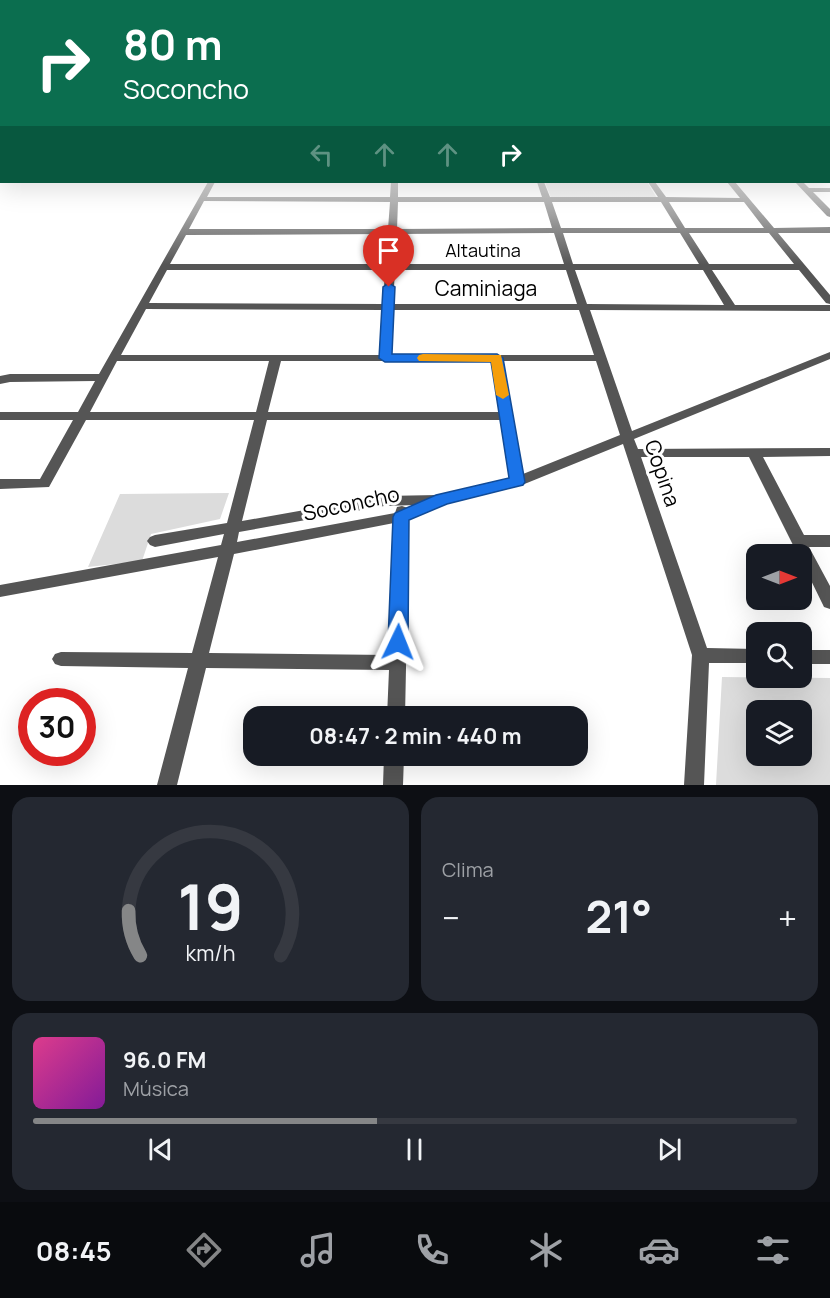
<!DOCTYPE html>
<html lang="es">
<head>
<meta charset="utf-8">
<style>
	:root { --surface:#171b24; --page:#242831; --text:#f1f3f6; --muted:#9ea1a6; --line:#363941; --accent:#858687 }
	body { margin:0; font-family:Manrope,sans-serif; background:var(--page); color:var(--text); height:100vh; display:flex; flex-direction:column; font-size:22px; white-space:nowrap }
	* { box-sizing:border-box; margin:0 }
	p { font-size:20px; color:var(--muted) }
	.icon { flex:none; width:33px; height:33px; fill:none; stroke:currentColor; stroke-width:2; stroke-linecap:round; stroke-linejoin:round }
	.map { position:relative; height:785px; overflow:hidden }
	.panel { display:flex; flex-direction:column; gap:12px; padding:12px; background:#0d0f14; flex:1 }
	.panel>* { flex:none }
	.top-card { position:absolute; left:0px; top:0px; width:831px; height:183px; box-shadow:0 6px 24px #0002; background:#0b6e4f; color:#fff; overflow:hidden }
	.needle { width:39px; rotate:90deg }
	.buttons { position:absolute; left:746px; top:544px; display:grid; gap:12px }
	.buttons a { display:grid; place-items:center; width:66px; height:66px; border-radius:12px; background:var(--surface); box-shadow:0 6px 24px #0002; font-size:30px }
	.speed { position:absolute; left:18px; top:688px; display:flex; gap:12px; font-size:30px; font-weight:700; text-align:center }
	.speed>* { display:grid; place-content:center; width:78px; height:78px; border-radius:50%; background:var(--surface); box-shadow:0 6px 24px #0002; line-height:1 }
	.speed .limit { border:9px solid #d22; background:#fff; color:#111 }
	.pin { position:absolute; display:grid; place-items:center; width:51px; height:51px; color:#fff; margin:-62px -26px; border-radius:50% 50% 50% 0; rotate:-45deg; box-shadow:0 0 6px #0007 }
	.pin .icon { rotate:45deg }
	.me { position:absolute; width:66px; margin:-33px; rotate:2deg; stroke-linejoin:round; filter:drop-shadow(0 0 4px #0008) }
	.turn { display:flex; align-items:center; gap:21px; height:126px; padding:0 24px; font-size:27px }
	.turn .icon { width:78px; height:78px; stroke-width:2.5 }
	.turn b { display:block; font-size:42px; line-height:51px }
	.lanes { display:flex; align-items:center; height:57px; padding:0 24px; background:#0003; justify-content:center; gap:30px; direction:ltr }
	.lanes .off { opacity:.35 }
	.big { font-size:45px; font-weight:700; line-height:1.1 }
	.panel .tile { flex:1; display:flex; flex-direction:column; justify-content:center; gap:9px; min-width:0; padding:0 21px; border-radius:18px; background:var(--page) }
	.panel .dial { align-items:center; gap:0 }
	.dial svg { height:156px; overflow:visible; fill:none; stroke:var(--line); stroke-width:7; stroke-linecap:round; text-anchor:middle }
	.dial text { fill:var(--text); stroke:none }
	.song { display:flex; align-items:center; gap:18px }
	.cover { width:72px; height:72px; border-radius:9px; background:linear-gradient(135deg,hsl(330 70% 55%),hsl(290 70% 35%)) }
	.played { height:6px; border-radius:3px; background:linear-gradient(90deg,var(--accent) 45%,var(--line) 45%) }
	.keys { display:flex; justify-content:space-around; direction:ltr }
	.heat { display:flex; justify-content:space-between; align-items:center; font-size:33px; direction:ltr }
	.panel .tiles { flex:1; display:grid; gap:12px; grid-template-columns:1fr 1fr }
	.tile:last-child { grid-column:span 2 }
	.trip { position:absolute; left:243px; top:706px; width:345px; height:60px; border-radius:18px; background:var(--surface); box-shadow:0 6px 24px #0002; font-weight:700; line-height:60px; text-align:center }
	.dock { display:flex; height:96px; justify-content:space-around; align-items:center; background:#090b0e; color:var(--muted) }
	.dock .icon { width:42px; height:42px }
	.dock .on { color:var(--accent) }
	.dock b { font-size:27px; color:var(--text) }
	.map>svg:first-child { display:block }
	.green { fill:#dcdcdc; fill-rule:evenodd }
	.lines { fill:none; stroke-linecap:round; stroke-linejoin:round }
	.minor { fill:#555; fill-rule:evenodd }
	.route { fill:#1a73e8; stroke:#114b97; stroke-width:1.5 }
	.slow { fill:#f59e0b }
	.labels { text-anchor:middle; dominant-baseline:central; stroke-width:6; stroke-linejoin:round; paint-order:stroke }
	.far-street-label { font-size:18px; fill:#000; stroke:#fff }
	.street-label { font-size:21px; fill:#000; stroke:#fff }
</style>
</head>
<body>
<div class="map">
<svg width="830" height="785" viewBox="0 0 830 785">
	<rect width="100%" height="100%" fill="#fff"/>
	<path class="green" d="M545,182h102l10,16h-106z
		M229,493l-9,26 -69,15 -9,27 -54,6 32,-73z
		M722,677l108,1v107h-114zM756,711h45v45h-45z"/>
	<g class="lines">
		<path class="minor" d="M208,182h7l-8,15h183l1,-15h7v15h144l-5,-15h7l6,15h108l-10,-15h7l11,15 74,1 -13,-16h8l39,46 56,-1v6h-52l52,62v9l-4,-1 -27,-33h-87l23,35h95v6l-240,-1 42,121 198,-79v7l-196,80 4,10 192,-1v8l-67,1 41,78h26v12h-21l21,39v23l-6,-2 -23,-47v-5h-3l-49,-98h-108l66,191 49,1v14h-47l-5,122h-20l8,-130 -69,-211 -101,41 -76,18 -37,16 -4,198h-18l2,-47 -183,-2 -29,117h-20l31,-117 -127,-2 -6,-2 -3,-5 3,-5 6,-2 131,1 26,-96 -218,40v-12l221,-40 3,-11 -69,13 -5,-2 -3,-4 3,-4 5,-2 72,-12 27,-103h-168l-37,67 -49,2v-10h40l33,-59h-73v-8h78l17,-31 -85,1 -10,2v-8l10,-2h89zM204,201l186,1 -2,27h-199zM398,202h146l8,26 -155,1zM552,202h109l16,26h-116zM669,202h75l20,26h-79zM554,233l10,31h-169l1,-30zM563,233h117l19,31h-126zM689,233h80l25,31h-85zM388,234l-2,30h-216l16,-29zM167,270h218l-2,34 -234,-1zM395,270h171l11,34h-184zM575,270h128l21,35 -137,-1zM146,309l237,1 -3,45h-259zM393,310h186l15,45h-203zM117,361h152l-13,51h-166zM281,361h211l8,51h-232zM503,361h93l24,74 -97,39zM267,420h234l9,59 -72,16 -54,1 -142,25zM416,505l-8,3 -6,-2 -5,1 -2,6 -158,29 2,-10 145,-26zM394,523l-5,132 -180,-2 25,-99z
			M795,182h8l6,6h21v4h-17l17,17v8l-3,-1z
			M801,650h29v14h-29z
			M384,756h20l-1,29h-20z"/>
	</g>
	<linearGradient id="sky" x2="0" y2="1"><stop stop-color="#8cadcc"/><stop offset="0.58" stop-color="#fff"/><stop offset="1" stop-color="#fff" stop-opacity="0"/></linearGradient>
	<rect width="830" height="265" fill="url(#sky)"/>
	<path class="route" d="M389,283l6,4 -3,67h105l6,4 22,124 -2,3 -76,19 -38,16 -1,122 -3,6 -7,2 -7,-2 -3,-6 5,-125 2,-4 41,-18 73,-17 -18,-116h-106l-6,-4 4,-71z"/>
	<path class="slow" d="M423,354l78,1 8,40 -6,4 -7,-4 -5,-33 -72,-1 -2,-3 2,-3z"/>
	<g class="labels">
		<g class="far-street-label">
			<text x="483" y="250">Altautina</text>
		</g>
		<g class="street-label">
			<text x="486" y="288">Caminiaga</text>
			<text transform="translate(663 473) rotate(71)">Copina</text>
			<text transform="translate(351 503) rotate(-12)">Soconcho</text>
		</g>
	</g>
</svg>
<div class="buttons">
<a><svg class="needle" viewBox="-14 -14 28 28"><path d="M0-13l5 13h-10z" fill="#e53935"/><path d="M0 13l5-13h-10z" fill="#9ea1a6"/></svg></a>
<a><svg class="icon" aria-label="search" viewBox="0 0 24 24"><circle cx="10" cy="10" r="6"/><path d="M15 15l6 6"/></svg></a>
<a><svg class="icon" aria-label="layers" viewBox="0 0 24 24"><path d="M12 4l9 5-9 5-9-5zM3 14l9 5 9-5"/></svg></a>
</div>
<div class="speed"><div class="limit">30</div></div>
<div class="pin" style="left:389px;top:287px;background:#d93025"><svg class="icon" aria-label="arrive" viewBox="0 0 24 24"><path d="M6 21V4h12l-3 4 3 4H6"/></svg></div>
<svg class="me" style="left:398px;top:642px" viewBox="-20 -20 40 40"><path d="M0-17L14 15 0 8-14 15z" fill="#1a73e8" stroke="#fff" stroke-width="4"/></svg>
<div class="trip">08:47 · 2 min · 440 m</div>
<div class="top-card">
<div class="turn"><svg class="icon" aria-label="right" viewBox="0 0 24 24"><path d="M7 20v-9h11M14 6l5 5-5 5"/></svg><div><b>80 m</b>Soconcho</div></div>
<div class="lanes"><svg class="icon off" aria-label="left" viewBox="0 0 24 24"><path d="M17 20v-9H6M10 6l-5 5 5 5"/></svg><svg class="icon off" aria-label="ahead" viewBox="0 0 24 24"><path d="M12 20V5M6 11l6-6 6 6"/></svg><svg class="icon off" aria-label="ahead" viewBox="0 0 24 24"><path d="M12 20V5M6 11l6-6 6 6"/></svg><svg class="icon" aria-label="right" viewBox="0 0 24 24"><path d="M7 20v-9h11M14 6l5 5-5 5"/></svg></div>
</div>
</div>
<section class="panel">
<div class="tiles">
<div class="tile dial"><svg viewBox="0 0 100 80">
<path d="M14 69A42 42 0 1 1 86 69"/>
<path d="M14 69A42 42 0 0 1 8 46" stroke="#858687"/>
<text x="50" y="56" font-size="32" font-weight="700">19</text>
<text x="50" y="72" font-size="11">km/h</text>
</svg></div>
<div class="tile"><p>Clima</p>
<div class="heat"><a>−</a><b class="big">21°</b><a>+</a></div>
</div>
<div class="tile">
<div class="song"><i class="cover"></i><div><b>96.0 FM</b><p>Música</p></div></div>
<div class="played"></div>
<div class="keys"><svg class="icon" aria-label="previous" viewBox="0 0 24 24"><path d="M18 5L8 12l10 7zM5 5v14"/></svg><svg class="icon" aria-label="pause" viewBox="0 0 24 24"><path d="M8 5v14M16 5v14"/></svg><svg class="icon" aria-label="next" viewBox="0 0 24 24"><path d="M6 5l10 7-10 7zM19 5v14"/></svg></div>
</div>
</div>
</section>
<nav class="dock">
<b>08:45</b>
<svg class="icon on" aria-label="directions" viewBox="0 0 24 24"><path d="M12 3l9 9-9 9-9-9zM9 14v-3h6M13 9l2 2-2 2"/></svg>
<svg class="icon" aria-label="music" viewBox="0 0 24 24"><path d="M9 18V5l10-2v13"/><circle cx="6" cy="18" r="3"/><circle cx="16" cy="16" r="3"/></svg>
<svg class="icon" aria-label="phone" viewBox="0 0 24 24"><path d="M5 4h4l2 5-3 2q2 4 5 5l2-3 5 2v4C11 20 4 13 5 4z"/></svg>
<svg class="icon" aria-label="climate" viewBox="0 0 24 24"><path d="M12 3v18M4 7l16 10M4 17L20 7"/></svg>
<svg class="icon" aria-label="car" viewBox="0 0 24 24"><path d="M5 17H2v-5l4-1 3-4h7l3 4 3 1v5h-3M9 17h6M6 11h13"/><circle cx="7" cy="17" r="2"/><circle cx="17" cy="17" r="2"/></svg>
<svg class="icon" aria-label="filters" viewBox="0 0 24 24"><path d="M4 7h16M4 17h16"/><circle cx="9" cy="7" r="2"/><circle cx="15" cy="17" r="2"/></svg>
</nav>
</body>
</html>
